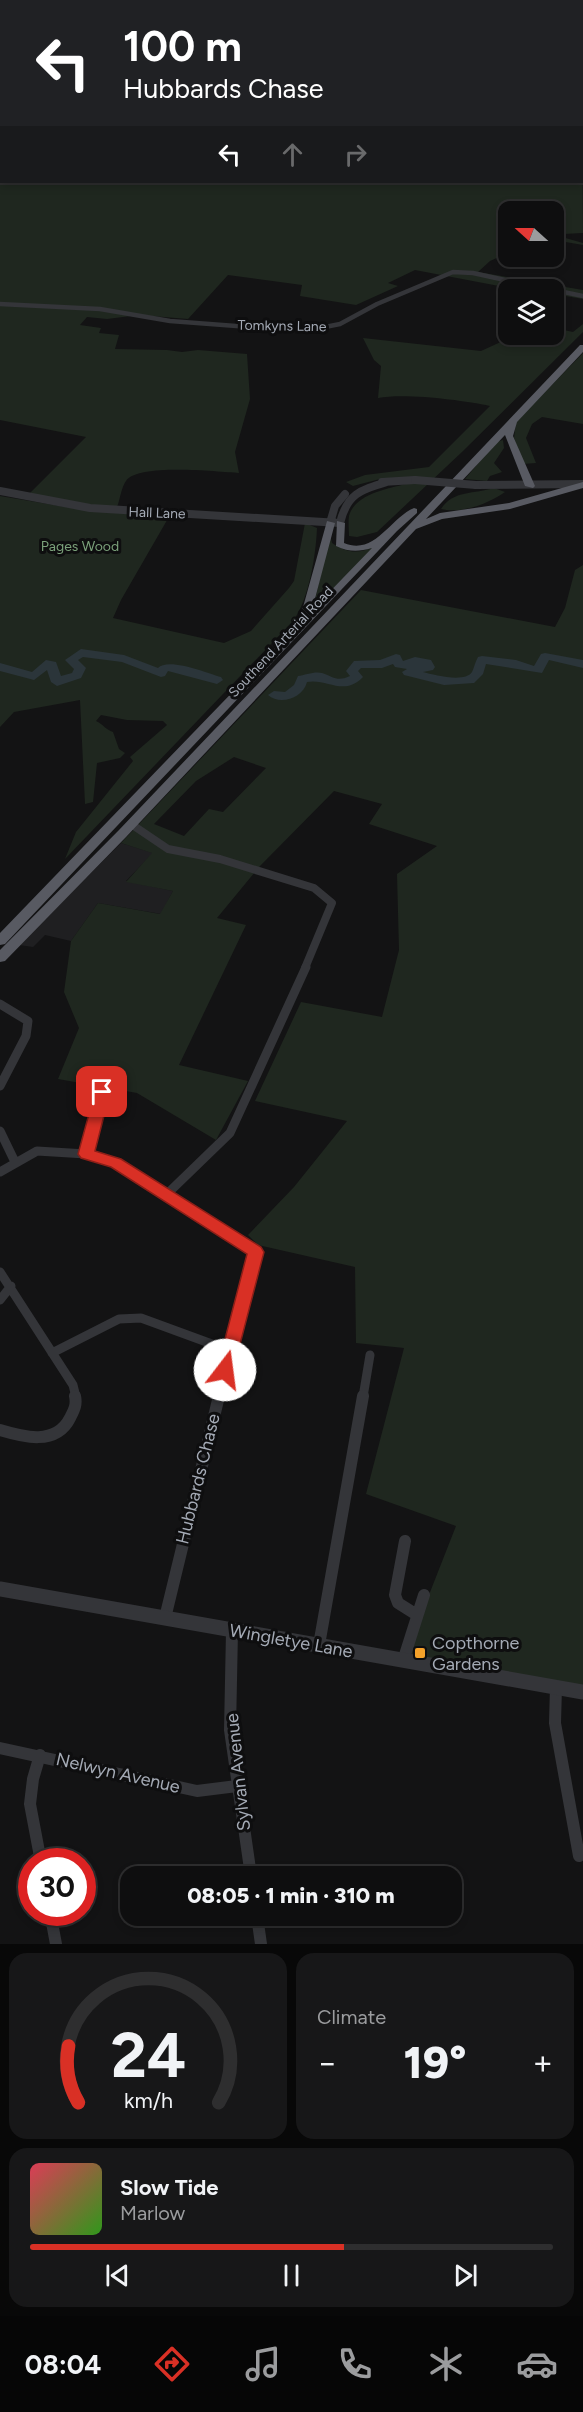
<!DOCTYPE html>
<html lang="en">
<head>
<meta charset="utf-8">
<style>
	:root { --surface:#0e0e0f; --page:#171718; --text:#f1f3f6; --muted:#9b9c9e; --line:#2e2e2f; --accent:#d93025 }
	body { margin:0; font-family:Figtree,sans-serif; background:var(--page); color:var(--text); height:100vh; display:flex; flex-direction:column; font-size:22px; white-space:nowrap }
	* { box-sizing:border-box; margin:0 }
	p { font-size:20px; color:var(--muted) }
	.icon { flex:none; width:33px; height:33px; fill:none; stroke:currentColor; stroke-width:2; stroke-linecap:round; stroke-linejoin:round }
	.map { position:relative; height:1944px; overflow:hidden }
	.details { display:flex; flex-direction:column; gap:9px; padding:9px; background:#080808; flex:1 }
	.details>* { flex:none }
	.banner { position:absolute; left:0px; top:0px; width:584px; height:183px; box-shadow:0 3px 9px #0003,0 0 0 2px var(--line); background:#202124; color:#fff; overflow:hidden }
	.needle { width:39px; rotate:291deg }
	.controls { position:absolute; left:498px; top:201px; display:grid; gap:12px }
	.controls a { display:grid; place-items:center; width:66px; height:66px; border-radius:12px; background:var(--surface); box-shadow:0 3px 9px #0003,0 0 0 2px var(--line); font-size:30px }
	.speed { position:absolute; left:18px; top:1848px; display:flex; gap:12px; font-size:30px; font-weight:700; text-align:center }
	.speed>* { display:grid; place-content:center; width:78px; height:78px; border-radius:50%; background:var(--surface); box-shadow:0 3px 9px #0003,0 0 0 2px var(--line); line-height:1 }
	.speed .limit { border:9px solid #d22; background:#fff; color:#111 }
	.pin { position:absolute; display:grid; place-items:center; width:51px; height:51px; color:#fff; margin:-26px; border-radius:12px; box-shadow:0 3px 9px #0006 }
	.me { position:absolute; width:66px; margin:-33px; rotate:15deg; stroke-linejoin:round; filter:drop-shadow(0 0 4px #0008) }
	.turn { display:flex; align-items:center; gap:21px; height:126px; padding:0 24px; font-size:27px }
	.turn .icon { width:78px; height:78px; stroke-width:2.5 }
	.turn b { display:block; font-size:42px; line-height:51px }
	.lanes { display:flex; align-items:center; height:57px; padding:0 24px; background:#0003; justify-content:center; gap:30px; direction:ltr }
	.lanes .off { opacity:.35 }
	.big { font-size:45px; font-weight:800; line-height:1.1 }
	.details .widget { flex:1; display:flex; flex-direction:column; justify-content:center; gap:9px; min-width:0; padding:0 21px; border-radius:18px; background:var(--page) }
	.details .dial { align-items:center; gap:0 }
	.dial svg { height:156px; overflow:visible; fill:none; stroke:var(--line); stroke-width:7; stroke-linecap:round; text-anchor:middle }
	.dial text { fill:var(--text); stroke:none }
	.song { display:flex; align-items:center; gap:18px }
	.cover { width:72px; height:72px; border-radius:9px; background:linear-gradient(135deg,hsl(350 70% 55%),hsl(110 70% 35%)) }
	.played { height:6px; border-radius:3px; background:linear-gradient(90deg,var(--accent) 60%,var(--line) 60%) }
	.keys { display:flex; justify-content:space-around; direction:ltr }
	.heat { display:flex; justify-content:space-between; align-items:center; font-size:33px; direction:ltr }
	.details .tiles { flex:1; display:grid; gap:9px; grid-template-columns:1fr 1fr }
	.widget:last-child { grid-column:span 2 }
	.trip { position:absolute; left:120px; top:1866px; width:342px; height:60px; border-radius:18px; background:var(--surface); box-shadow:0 3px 9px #0003,0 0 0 2px var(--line); font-weight:800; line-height:60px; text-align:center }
	.menu { display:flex; height:96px; justify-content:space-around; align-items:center; background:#060606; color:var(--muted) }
	.menu .icon { width:42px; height:42px }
	.menu .active { color:var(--accent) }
	.menu b { font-size:27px; color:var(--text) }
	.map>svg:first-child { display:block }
	.built { fill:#1f1f21 }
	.green { fill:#1f271f; fill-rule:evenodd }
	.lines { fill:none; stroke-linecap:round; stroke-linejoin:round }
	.river { fill:#2b353a; fill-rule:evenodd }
	.minor-far3 { stroke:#343539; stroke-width:4.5 }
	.minor-far2 { stroke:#343539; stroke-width:8 }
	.minor-far1 { stroke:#343539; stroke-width:9 }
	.minor { stroke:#343539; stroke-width:12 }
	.tertiary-far2 { stroke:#343539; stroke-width:4.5 }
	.tertiary-far1 { stroke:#343539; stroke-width:8 }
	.tertiary { stroke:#343539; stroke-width:15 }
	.trunk { fill:#585a62; fill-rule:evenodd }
	.motorway { fill:#60636b; fill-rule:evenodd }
	.tertiary-bridge { stroke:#343539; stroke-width:8 }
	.route { fill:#d93025; stroke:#8d1f18; stroke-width:1.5 }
	.poi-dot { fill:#f5a22a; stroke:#0e0e0f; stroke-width:2 }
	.labels { text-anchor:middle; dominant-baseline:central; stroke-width:6; stroke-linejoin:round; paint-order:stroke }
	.far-street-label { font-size:14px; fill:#a4aab5; stroke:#0e0e0f }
	.far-park-label { font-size:14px; fill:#7ba17a; stroke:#0e0e0f }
	.near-street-label { font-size:18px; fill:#a4aab5; stroke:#0e0e0f }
	.near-poi-label { font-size:18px; fill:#a4aab5; stroke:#0e0e0f; text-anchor:start }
</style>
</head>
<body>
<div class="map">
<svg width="583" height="1944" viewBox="0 0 583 1944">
	<rect width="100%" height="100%" fill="#131314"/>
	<path class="built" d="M121,843l32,10 -27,28 47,10 -12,23 -63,-11 -27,38 -26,-6 -12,12 -14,-2z"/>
	<path class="green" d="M582,86l1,147 -20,1 -1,3 21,6v2l-29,-5v-28h-46v41l-18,8 -12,11 105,18v9l-29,-5v-4h-32l-23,-4 -84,-16 -27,13 10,3 -42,19 -56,-9 2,-11 -74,-10 -40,44 -49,-4 -32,4 -20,-2 -7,8 21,3 -2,5 20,2 -4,14 52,1 15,2 16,-2 49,4 3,45 -15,53 4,21c-21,-1 -101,-10 -113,8 -5,7 -6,19 -9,26l-26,-2 -62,-11 57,-57 -86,-17v-296l2,58h580z
		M583,324v8l-120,119 -86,81 -20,5 -8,-1c0,-6 -1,-14 0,-20 6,-22 38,-27 57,-32l-26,-5 -27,7 -7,-4 19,-7 64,-8 61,-61c-28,-6 -85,-13 -112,-8l3,-32 -7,-6 -11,-22 118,13 35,-16 38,-1v-6l19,4z
		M583,353v71l-41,-7 -10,7 -6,14 10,25 -13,1 -9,-26 2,-16z
		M503,440l1,8 -10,15 8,9 -12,4 -3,5 -22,-2 31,-37z
		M494,488l11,4c-17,12 -44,22 -64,17 12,-19 34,-15 53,-21z
		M0,496l78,13 92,6 -49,85 -8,18 111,25 27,-12 38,-43 5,-7 11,-58 12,5c-1,26 -8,72 -24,93l-228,238 11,-27 57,-71 -3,-4 37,-32 -4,-4 -36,-1 -26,-5 -5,6c7,3 10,9 17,11l6,17 6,4 -5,5 -23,5 -4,39 -8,2 -5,-104 -66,12 -14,15z
		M330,534l2,9c15,10 26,11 42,4l-61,62z
		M583,565v1125l-180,-29 53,-135 -90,-32 38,-146 -48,-5 -1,-76 -97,-22 -10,-10 46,-48 53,-66 -92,-20 46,-99 81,15 17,-67 -2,-76 40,-28 -68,-22 13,-20 -48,-13 -74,75 -43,52 29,7 -67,140 69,16 -32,59 -79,-47 -79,-14 21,-51 -15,-36 7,-51 27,-38 62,11 13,-23 -47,-9 26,-29 -31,-10 240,-253 194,37 10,-19 10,-38zM234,757l32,11 -43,44 -14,-3 -25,27 -30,-12 42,-43z"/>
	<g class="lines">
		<path class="river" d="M81,649l43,6 34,13c10,-11 49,5 63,9l2,3 -6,4 -49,-13 -3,5 -4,1 -39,-15 -39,-5 -5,3 8,8 -5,10 -24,8 -6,-4 -4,-12 -13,10 -34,-9v-8l32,9 14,-12 10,2 5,14 11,-3 2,-4 -9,-9z
			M545,653l38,7v8l-34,-8 -7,13 -56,-9 -3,10 -9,9 -30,2 -40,-10 -2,-3 5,-3 -12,-2 -2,-3 -11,4h-21l-3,3 5,6c-19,20 -36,1 -56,5 -4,16 -27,24 -39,13l6,-4 11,1 9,-7 4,-9c7,-1 17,-5 24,-3 12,4 15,9 28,3l-4,-5 8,-10 26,-1 16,-6 4,1 3,6 12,-4 16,3 4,7 -2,3 -10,2c11,3 42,11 49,0 2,-4 3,-10 6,-15l4,-1 34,4 18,6 7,-12z"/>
		<path class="minor-far3" d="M554,290l29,6
			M0,304l100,5 70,12 93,7h57l20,-4 37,-20 76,-32 20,1 77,17"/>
		<path class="minor-far2" d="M131,824l37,25 52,10 94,29 18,15 -27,65"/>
		<path class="minor-far1" d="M0,1004l28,17 -2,15 -26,50
			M0,1131l15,31
			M86,1154l16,-62
			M0,1172l37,-21 49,3 23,6 147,92 -38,145
			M166,1195l64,-62 76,-166
			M0,1272l73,113 3,12
			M0,1300l11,-14
			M52,1353l67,-34 22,-1 90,33
			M363,1397l7,-42"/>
		<path class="minor" d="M0,1430c23,7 56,16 70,-12 4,-8 7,-13 5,-22
			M405,1541l-10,54 3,8 19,12
			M165,1618l54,-222
			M232,1631l-2,99 21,146
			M319,1645l44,-249
			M403,1661l21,-66
			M556,1687l-1,36 24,133
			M0,1748l197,43 40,-5
			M40,1755l-7,24 -3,25 11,58
			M50,1912l6,32
			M257,1916l4,28"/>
		<path class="tertiary-far2" d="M22,0l2,2"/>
		<path class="tertiary-far1" d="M382,482l33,-2
			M476,485l107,-1
			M0,491l90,17 250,15c7,-29 20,-33 47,-41
			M330,523l5,-17 10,-12"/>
		<path class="tertiary" d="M0,1589l583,103"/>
		<path class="trunk" d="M580,345h3v7l-66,70 -4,14 22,50 -2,2 -8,-2 -20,-51 -79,84 14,-6 69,-10 74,-21v6l-73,21 -68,10 -26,10 -289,307 -122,125 -5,1v-12l119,-120z
			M414,508l3,1v4l-20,18 -392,413 -5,1v-12l302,-313 -2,-2 27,-97 8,2 -23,87 60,-62c-14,4 -23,4 -36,-2l1,-25 8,2 -1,20c31,13 46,-25 70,-35z"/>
		<path class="motorway" d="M582,81h1v4h-1z
			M0,120h2v4h-2z"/>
		<path class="tertiary-bridge" d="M415,480l61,5"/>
	</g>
	<path class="route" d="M102,1087l8,5 -15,59 26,8 140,88 3,5 -32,123 -7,2 -6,-2 -2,-5 30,-116 -136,-87 -30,-9 -3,-4 17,-62z"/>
	<rect class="poi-dot" x="414" y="1647" width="12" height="12" rx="3"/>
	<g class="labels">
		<g class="far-street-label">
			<text transform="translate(282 326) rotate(1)">Tomkyns Lane</text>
			<text transform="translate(157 513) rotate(2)">Hall Lane</text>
			<text transform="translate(281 642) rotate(-47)">Southend Arterial Road</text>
		</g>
		<g class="far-park-label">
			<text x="80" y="546">Pages Wood</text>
		</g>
		<g class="near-street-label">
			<text transform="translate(198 1479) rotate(-76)">Hubbards Chase</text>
			<text transform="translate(291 1641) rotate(10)">Wingletye Lane</text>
			<text transform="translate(238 1772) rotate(-96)">Sylvan Avenue</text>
			<text transform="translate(118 1773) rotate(13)">Nelwyn Avenue</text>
		</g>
		<g class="near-poi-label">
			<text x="432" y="1643">Copthorne<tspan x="432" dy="21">Gardens</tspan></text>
		</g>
	</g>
</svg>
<div class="controls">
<a><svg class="needle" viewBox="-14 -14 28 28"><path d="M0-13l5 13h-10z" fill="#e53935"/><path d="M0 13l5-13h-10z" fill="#9b9c9e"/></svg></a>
<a><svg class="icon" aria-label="layers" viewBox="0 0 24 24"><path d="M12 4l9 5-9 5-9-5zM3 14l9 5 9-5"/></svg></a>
</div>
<div class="speed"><div class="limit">30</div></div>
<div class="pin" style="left:102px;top:1092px;background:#d93025"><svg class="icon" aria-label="arrive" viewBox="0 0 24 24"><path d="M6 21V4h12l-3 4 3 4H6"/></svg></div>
<svg class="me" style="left:225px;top:1370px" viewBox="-20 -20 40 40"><circle r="19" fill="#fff"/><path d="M0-13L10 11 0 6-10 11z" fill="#d93025"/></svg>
<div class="trip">08:05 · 1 min · 310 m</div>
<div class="banner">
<div class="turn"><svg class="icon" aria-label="left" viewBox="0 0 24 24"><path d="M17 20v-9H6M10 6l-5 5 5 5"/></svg><div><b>100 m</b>Hubbards Chase</div></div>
<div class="lanes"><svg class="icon" aria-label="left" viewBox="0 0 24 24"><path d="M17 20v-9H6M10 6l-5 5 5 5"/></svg><svg class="icon off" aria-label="ahead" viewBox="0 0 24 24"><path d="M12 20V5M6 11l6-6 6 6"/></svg><svg class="icon off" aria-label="right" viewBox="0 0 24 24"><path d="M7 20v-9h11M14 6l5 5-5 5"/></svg></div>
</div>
</div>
<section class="details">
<div class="tiles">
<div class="widget dial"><svg viewBox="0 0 100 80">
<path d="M14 69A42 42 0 1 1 86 69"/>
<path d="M14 69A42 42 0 0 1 9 40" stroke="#d93025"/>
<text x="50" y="56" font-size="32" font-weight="700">24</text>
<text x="50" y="72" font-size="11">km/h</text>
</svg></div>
<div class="widget"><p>Climate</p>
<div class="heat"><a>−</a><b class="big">19°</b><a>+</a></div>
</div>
<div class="widget">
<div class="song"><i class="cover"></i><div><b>Slow Tide</b><p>Marlow</p></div></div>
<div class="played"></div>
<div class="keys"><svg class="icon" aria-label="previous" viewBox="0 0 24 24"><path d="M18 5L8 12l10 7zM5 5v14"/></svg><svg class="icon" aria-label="pause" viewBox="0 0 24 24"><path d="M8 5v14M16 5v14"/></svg><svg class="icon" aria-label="next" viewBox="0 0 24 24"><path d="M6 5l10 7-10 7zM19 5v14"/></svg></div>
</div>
</div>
</section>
<nav class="menu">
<b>08:04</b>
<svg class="icon active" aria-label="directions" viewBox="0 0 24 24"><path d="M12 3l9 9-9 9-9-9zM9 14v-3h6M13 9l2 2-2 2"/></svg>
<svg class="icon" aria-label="music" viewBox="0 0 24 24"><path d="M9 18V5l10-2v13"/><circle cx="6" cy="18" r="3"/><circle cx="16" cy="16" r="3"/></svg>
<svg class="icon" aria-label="phone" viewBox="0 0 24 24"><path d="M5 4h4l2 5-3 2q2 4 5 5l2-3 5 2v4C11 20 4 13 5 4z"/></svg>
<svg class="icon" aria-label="climate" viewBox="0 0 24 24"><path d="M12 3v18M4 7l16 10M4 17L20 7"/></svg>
<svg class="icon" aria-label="car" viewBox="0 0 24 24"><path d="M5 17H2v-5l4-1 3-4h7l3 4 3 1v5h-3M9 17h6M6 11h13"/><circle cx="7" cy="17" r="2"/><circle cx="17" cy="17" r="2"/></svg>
</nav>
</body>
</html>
